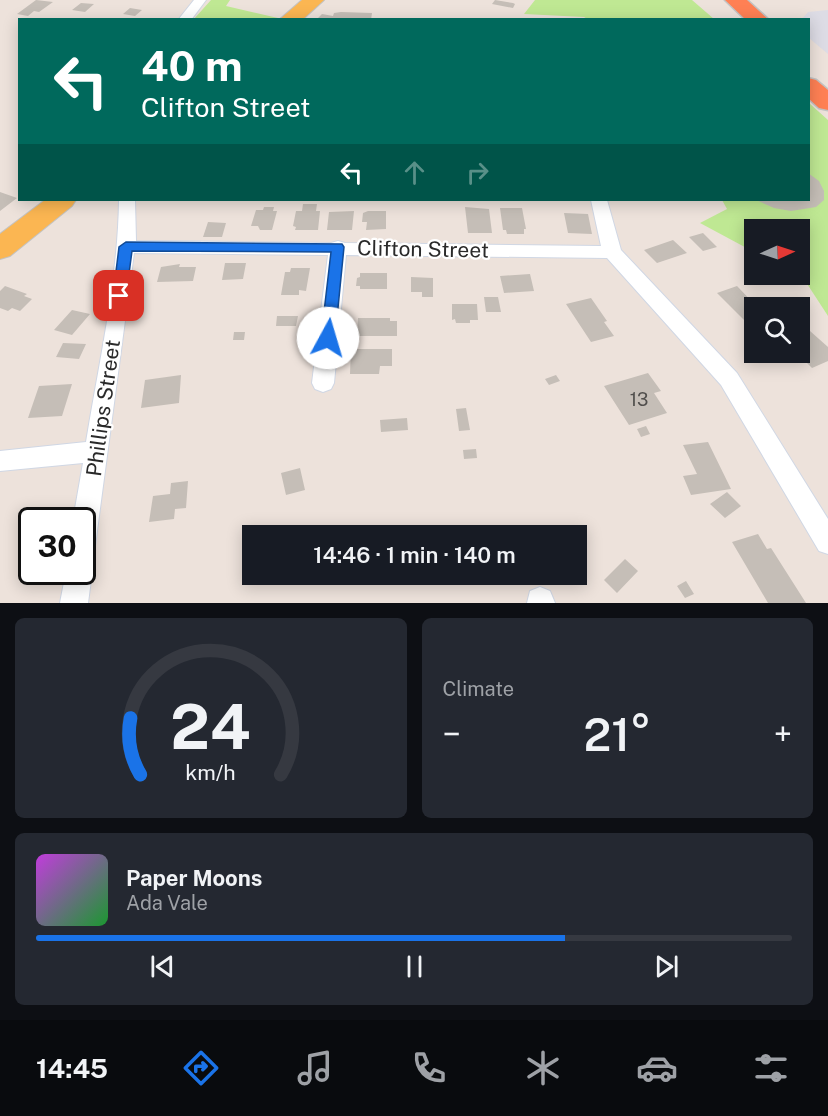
<!DOCTYPE html>
<html lang="en">
<head>
<meta charset="utf-8">
<style>
	:root { --surface:#171b24; --page:#242831; --text:#f1f3f6; --muted:#9ea1a6; --line:#363941; --accent:#1a73e8 }
	body { margin:0; font-family:"Public Sans",sans-serif; background:var(--page); color:var(--text); height:100vh; display:flex; flex-direction:column; font-size:22px; white-space:nowrap }
	* { box-sizing:border-box; margin:0 }
	p { font-size:20px; color:var(--muted) }
	.icon { flex:none; width:33px; height:33px; fill:none; stroke:currentColor; stroke-width:2; stroke-linecap:round; stroke-linejoin:round }
	.map { position:relative; height:603px; overflow:hidden }
	.sheet { display:flex; flex-direction:column; gap:15px; padding:15px; background:#0d0f14; flex:1 }
	.sheet>* { flex:none }
	.guide { position:absolute; left:18px; top:18px; width:792px; height:183px; border-radius:0px; box-shadow:0 3px 15px #0003; background:#00695c; color:#fff; overflow:hidden }
	.needle { width:39px; rotate:87deg }
	.controls { position:absolute; left:744px; top:219px; display:grid; gap:12px }
	.controls a { display:grid; place-items:center; width:66px; height:66px; border-radius:0px; background:var(--surface); box-shadow:0 3px 15px #0003; font-size:30px }
	.speed { position:absolute; left:18px; top:507px; display:flex; gap:12px; font-size:30px; font-weight:700; text-align:center }
	.speed>* { display:grid; place-content:center; width:78px; height:78px; border-radius:50%; background:var(--surface); box-shadow:0 3px 15px #0003; line-height:1 }
	.speed .limit { border:3px solid #111; border-radius:9px; background:#fff; color:#111 }
	.pin { position:absolute; display:grid; place-items:center; width:51px; height:51px; color:#fff; margin:-26px; border-radius:12px; box-shadow:0 3px 9px #0006 }
	.me { position:absolute; width:66px; margin:-33px; rotate:6deg; stroke-linejoin:round; filter:drop-shadow(0 0 4px #0008) }
	.turn { display:flex; align-items:center; gap:21px; height:126px; padding:0 24px; font-size:27px }
	.turn .icon { width:78px; height:78px; stroke-width:2.5 }
	.turn b { display:block; font-size:42px; line-height:51px }
	.lanes { display:flex; align-items:center; height:57px; padding:0 24px; background:#0003; justify-content:center; gap:30px; direction:ltr }
	.lanes .off { opacity:.35 }
	.big { font-size:45px; font-weight:600; line-height:1.1 }
	.sheet .tile { flex:1; display:flex; flex-direction:column; justify-content:center; gap:9px; min-width:0; padding:0 21px; border-radius:9px; background:var(--page) }
	.sheet .dial { align-items:center; gap:0 }
	.dial svg { height:156px; overflow:visible; fill:none; stroke:var(--line); stroke-width:7; stroke-linecap:round; text-anchor:middle }
	.dial text { fill:var(--text); stroke:none }
	.song { display:flex; align-items:center; gap:18px }
	.cover { width:72px; height:72px; border-radius:9px; background:linear-gradient(135deg,hsl(290 70% 55%),hsl(130 70% 35%)) }
	.played { height:6px; border-radius:3px; background:linear-gradient(90deg,var(--accent) 70%,var(--line) 70%) }
	.keys { display:flex; justify-content:space-around; direction:ltr }
	.heat { display:flex; justify-content:space-between; align-items:center; font-size:33px; direction:ltr }
	.sheet .tiles { flex:1; display:grid; gap:15px; grid-template-columns:1fr 1fr }
	.tile:last-child { grid-column:span 2 }
	.trip { position:absolute; left:242px; top:525px; width:345px; height:60px; border-radius:0px; background:var(--surface); box-shadow:0 3px 15px #0003; font-weight:600; line-height:60px; text-align:center }
	.tab-bar { display:flex; height:96px; justify-content:space-around; align-items:center; background:#090b0e; color:var(--muted) }
	.tab-bar .icon { width:42px; height:42px }
	.tab-bar .active { color:var(--accent) }
	.tab-bar b { font-size:27px; color:var(--text) }
	.map>svg:first-child { display:block }
	.industrial { fill:#dddce5 }
	.green { fill:#bfe893 }
	.building { fill:#c5beb7 }
	.lines { fill:none; stroke-linecap:round; stroke-linejoin:round }
	.minor-casing { stroke:#d0d7e4; stroke-width:2 }
	.primary-casing { stroke:#c3c3c3; stroke-width:2 }
	.motorway-casing { stroke:#c3c3c3; stroke-width:3 }
	.minor { fill:#fff; fill-rule:evenodd }
	.primary { fill:#fbb652; fill-rule:evenodd }
	.motorway { fill:#ff8054; fill-rule:evenodd }
	.route { fill:#1a73e8; stroke:#114b97; stroke-width:1.5 }
	.labels { text-anchor:middle; dominant-baseline:central; stroke-width:4.5; stroke-linejoin:round; paint-order:stroke }
	.number-label { font-size:18px; fill:#514f4d }
	.street-label { font-size:21px; fill:#2a2a2a; stroke:#fff }
</style>
</head>
<body>
<div class="map">
<svg width="828" height="603" viewBox="0 0 828 603">
	<rect width="100%" height="100%" fill="#ede2db"/>
	<path class="industrial" d="M828,10v44l-19,-16 -1,-18 -6,-1 6,-7z"/>
	<path class="green" d="M211,0h19l-4,6 52,12 -84,1z
		M535,0h157l22,19 -125,1 -5,-3 -60,-3z
		M809,103l19,17v196l-28,-43v-43h-46v22l-54,-29 27,-14 -5,-9h86z"/>
	<path class="building" d="M36,0l17,2 -14,10 -5,-1 -6,5 -11,-2z
		M495,0l18,3 2,1 -2,4 -21,-4z
		M81,3l13,1 -9,8 -13,-2z
		M130,8l12,2 -7,6 -12,-2z
		M341,12l31,1 -1,7h-55l6,-6 11,2 1,-3z
		M808,173l11,8 5,10v9l-8,7 -25,4 -17,-3 -18,-8h52z
		M0,192l17,6 -17,13z
		M303,204h14l-1,7h4l-2,19h-23l1,-3 -3,-1 3,-15h6z
		M264,207h10l-1,4h4l-5,19h-12l-2,-4h-7l5,-16h7z
		M465,207l24,2 3,24h-24z
		M500,208h22l4,21h-2v5h-17l-1,-4h-3z
		M354,211l-2,19h-25l2,-18z
		M368,211h18v18l-20,1 1,-8h-5l1,-9z
		M564,213l24,1 4,20 -24,-1z
		M208,222l18,1 -4,14h-19z
		M703,233l14,14 -14,4 -14,-14z
		M673,240l14,13 -30,10 -13,-13z
		M225,263h21l-3,16 -21,1z
		M180,264l-1,3h17l-3,14 -36,1 4,-15z
		M291,268h19l-4,23 -7,-1v5h-18l4,-23h5z
		M360,273h27v16h-27v-3h-4l1,-8 3,-1z
		M530,274l4,17 -30,2 -4,-17z
		M411,277l22,1v19h-11v-5h-11z
		M5,286l22,8 -3,2 8,3 -12,12 -8,-3 -4,3 -8,-3v-17z
		M737,286l21,22h-4v9l-10,3 -27,-27z
		M484,297h14l3,15h-15z
		M591,298l16,23 -3,1 10,14 -23,6 -25,-38z
		M452,304h25l1,16h-8v3h-14l-1,-4 -3,1z
		M72,310l18,4 -18,21 -18,-5z
		M277,316h21l-2,10h-20z
		M358,318h32v3h7v15h-40z
		M810,331l18,16v14l-16,7 -16,-16h4v-16z
		M234,332h11l-1,8h-11z
		M63,343l23,1 -7,15 -23,-2z
		M351,349h41v17h-12l-1,8h-29z
		M648,373l13,18 -7,2 13,20 -38,12 -25,-39z
		M181,375l-2,28 -38,5 4,-28z
		M556,375l4,6 -11,4 -4,-6z
		M72,384l-10,32 -34,2 11,-32z
		M466,408l4,22 -11,1 -3,-22z
		M407,418l1,12 -27,2 -1,-12z
		M646,426l4,8 -9,3 -4,-8z
		M708,442l23,47 -40,6 -8,-19 14,-2 -14,-29z
		M476,449l1,9 -13,1 -1,-9z
		M300,468l5,22 -19,5 -5,-22z
		M188,481l-2,27 -11,1 -1,10 -25,3 4,-26 17,-2 1,-11z
		M727,492l14,14 -16,12 -15,-14z
		M758,534l9,15 4,-1 35,55h-38l-36,-61z
		M625,559l13,12 -21,22 -13,-13z
		M686,581l8,13 -9,4 -8,-12z"/>
	<g class="lines">
		<defs>
			<path id="minor" d="M194,0h12l-15,20h-13z
				M119,200h16l1,41 195,2 7,-2 7,2 256,3 -10,-46h16l14,50 116,123 91,146v35l-9,-3 -98,-166 -114,-127 -261,-3 -12,128 -3,6 -8,3 -8,-3 -3,-6 16,-128 -194,-2 -39,293 -4,9 -9,3v-38h-9l10,-57 -83,8v-20l86,-9c13,-80 32,-161 33,-242z
				M82,560l6,3 4,9 -4,31h-28l6,-31h16z
				M540,587l10,4 5,12h-28l3,-12z"/>
			<path id="primary" d="M302,0h22l-22,20h-23z
				M45,200h31l-4,6 -62,50 -10,3v-25z"/>
			<path id="motorway" d="M725,0h22l22,20h-23z
				M808,78l8,2 12,10v20l-9,-2 -11,-10z"/>
		</defs>
		<use href="#minor" class="minor-casing"/>
		<use href="#primary" class="primary-casing"/>
		<use href="#motorway" class="motorway-casing"/>
		<use href="#minor" class="minor"/>
		<use href="#primary" class="primary"/>
		<use href="#motorway" class="motorway"/>
	</g>
	<path class="route" d="M126,242l216,2 2,3 -9,91 -2,4h-10l-2,-4 10,-86 -199,-1 -6,45 -7,5 -6,-5 6,-49z"/>
	<g class="labels">
		<g class="number-label">
			<text x="639" y="399">13</text>
		</g>
		<g class="street-label">
			<text transform="translate(423 249) rotate(1)">Clifton Street</text>
			<text transform="translate(103 408) rotate(-82)">Phillips Street</text>
		</g>
	</g>
</svg>
<div class="controls">
<a><svg class="needle" viewBox="-14 -14 28 28"><path d="M0-13l5 13h-10z" fill="#e53935"/><path d="M0 13l5-13h-10z" fill="#9ea1a6"/></svg></a>
<a><svg class="icon" aria-label="search" viewBox="0 0 24 24"><circle cx="10" cy="10" r="6"/><path d="M15 15l6 6"/></svg></a>
</div>
<div class="speed"><div class="limit">30</div></div>
<div class="pin" style="left:119px;top:296px;background:#d93025"><svg class="icon" aria-label="arrive" viewBox="0 0 24 24"><path d="M6 21V4h12l-3 4 3 4H6"/></svg></div>
<svg class="me" style="left:328px;top:338px" viewBox="-20 -20 40 40"><circle r="19" fill="#fff"/><path d="M0-13L10 11 0 6-10 11z" fill="#1a73e8"/></svg>
<div class="trip">14:46 · 1 min · 140 m</div>
<div class="guide">
<div class="turn"><svg class="icon" aria-label="left" viewBox="0 0 24 24"><path d="M17 20v-9H6M10 6l-5 5 5 5"/></svg><div><b>40 m</b>Clifton Street</div></div>
<div class="lanes"><svg class="icon" aria-label="left" viewBox="0 0 24 24"><path d="M17 20v-9H6M10 6l-5 5 5 5"/></svg><svg class="icon off" aria-label="ahead" viewBox="0 0 24 24"><path d="M12 20V5M6 11l6-6 6 6"/></svg><svg class="icon off" aria-label="right" viewBox="0 0 24 24"><path d="M7 20v-9h11M14 6l5 5-5 5"/></svg></div>
</div>
</div>
<section class="sheet">
<div class="tiles">
<div class="tile dial"><svg viewBox="0 0 100 80">
<path d="M14 69A42 42 0 1 1 86 69"/>
<path d="M14 69A42 42 0 0 1 9 40" stroke="#1a73e8"/>
<text x="50" y="56" font-size="32" font-weight="700">24</text>
<text x="50" y="72" font-size="11">km/h</text>
</svg></div>
<div class="tile"><p>Climate</p>
<div class="heat"><a>−</a><b class="big">21°</b><a>+</a></div>
</div>
<div class="tile">
<div class="song"><i class="cover"></i><div><b>Paper Moons</b><p>Ada Vale</p></div></div>
<div class="played"></div>
<div class="keys"><svg class="icon" aria-label="previous" viewBox="0 0 24 24"><path d="M18 5L8 12l10 7zM5 5v14"/></svg><svg class="icon" aria-label="pause" viewBox="0 0 24 24"><path d="M8 5v14M16 5v14"/></svg><svg class="icon" aria-label="next" viewBox="0 0 24 24"><path d="M6 5l10 7-10 7zM19 5v14"/></svg></div>
</div>
</div>
</section>
<nav class="tab-bar">
<b>14:45</b>
<svg class="icon active" aria-label="directions" viewBox="0 0 24 24"><path d="M12 3l9 9-9 9-9-9zM9 14v-3h6M13 9l2 2-2 2"/></svg>
<svg class="icon" aria-label="music" viewBox="0 0 24 24"><path d="M9 18V5l10-2v13"/><circle cx="6" cy="18" r="3"/><circle cx="16" cy="16" r="3"/></svg>
<svg class="icon" aria-label="phone" viewBox="0 0 24 24"><path d="M5 4h4l2 5-3 2q2 4 5 5l2-3 5 2v4C11 20 4 13 5 4z"/></svg>
<svg class="icon" aria-label="climate" viewBox="0 0 24 24"><path d="M12 3v18M4 7l16 10M4 17L20 7"/></svg>
<svg class="icon" aria-label="car" viewBox="0 0 24 24"><path d="M5 17H2v-5l4-1 3-4h7l3 4 3 1v5h-3M9 17h6M6 11h13"/><circle cx="7" cy="17" r="2"/><circle cx="17" cy="17" r="2"/></svg>
<svg class="icon" aria-label="filters" viewBox="0 0 24 24"><path d="M4 7h16M4 17h16"/><circle cx="9" cy="7" r="2"/><circle cx="15" cy="17" r="2"/></svg>
</nav>
</body>
</html>
